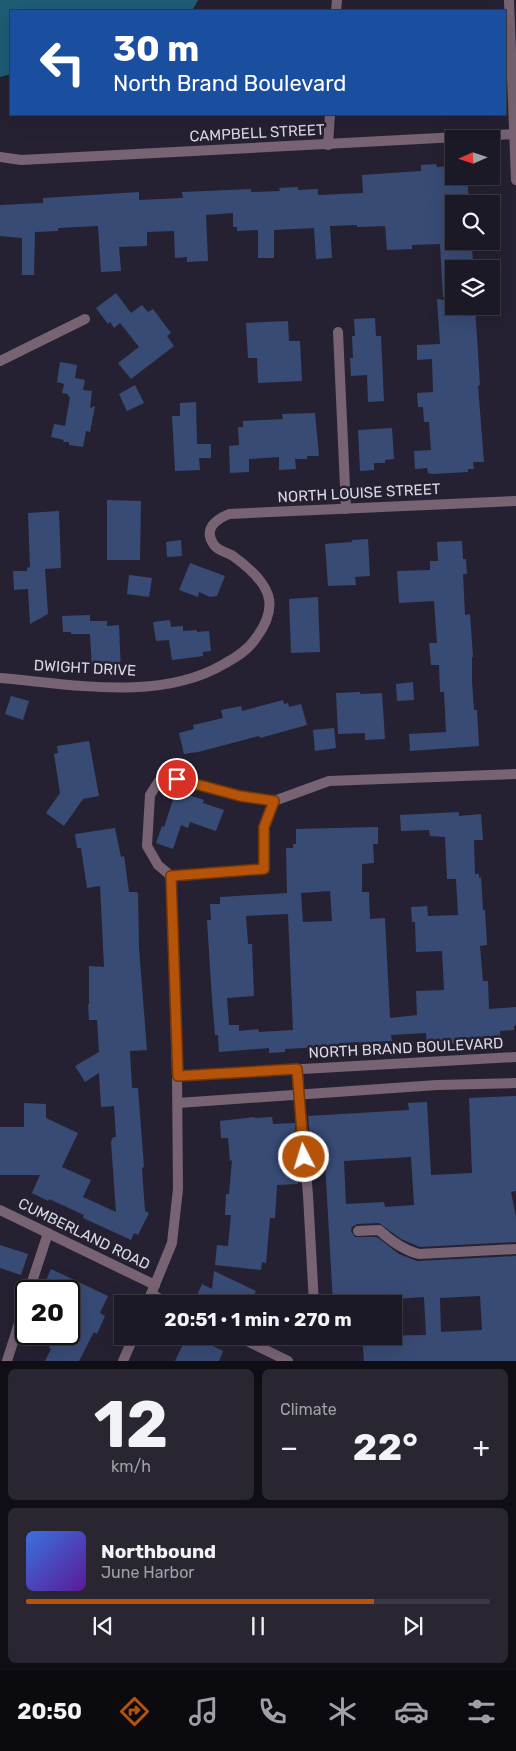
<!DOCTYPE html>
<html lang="en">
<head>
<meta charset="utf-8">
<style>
	:root { --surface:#1c1926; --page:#292632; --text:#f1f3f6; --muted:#a0a0a7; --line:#3a3843; --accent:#b45309 }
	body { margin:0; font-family:Rubik,sans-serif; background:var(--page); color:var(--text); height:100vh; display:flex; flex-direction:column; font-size:19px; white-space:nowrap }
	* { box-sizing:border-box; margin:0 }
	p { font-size:16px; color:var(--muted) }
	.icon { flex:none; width:28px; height:28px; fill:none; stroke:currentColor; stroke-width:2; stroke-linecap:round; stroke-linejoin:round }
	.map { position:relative; height:1361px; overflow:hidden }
	.panel { display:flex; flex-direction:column; gap:8px; padding:8px; background:#0f0e15; flex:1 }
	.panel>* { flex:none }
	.hud { position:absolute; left:10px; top:10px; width:496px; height:105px; border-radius:0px; box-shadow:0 5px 20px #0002,0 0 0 1px var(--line); background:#1a4fa0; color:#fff; overflow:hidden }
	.needle { width:32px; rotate:267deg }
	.buttons { position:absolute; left:445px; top:130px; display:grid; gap:10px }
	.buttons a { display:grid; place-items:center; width:55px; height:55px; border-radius:0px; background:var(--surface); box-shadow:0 5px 20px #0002,0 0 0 1px var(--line); font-size:25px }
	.speed { position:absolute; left:15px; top:1280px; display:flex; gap:10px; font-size:25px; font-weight:700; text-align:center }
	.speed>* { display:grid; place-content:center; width:65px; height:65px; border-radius:50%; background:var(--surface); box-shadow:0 5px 20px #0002,0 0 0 1px var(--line); line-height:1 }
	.speed .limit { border:2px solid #111; border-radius:8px; background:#fff; color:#111 }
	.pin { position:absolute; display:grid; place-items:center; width:42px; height:42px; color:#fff; margin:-21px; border:2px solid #fff; border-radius:50%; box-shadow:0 1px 5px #0007 }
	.me { position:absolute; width:55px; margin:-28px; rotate:355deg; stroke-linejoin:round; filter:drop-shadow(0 0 4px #0008) }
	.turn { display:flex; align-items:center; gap:18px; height:105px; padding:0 20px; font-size:22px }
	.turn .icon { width:65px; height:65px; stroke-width:2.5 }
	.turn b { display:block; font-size:35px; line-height:42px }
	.big { font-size:38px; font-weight:700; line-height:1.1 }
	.panel .card { flex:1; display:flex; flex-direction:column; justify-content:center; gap:8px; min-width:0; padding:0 18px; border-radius:8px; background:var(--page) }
	.panel .dial { align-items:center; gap:0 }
	.dial b { font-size:65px; line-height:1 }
	.song { display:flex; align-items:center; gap:15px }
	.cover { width:60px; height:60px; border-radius:8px; background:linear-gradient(135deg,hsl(220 70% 55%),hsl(270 70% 35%)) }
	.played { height:5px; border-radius:2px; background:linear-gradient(90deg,var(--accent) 75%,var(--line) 75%) }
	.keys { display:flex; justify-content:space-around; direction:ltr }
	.heat { display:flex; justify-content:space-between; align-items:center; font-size:28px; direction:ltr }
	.panel .tiles { flex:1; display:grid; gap:8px; grid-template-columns:1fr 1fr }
	.card:last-child { grid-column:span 2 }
	.trip { position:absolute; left:114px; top:1295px; width:288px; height:50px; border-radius:0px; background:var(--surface); box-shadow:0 5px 20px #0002,0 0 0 1px var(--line); font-weight:700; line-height:50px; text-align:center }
	.tabs { display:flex; height:80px; justify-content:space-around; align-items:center; background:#0b0a0f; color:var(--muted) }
	.tabs .icon { width:35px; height:35px }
	.tabs .on { color:var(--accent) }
	.tabs b { font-size:22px; color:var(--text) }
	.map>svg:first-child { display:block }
	.water { fill:#1f5c75 }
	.building { fill:#384b75; fill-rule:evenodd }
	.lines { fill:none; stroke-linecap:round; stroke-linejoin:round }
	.service { stroke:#776372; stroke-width:10 }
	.minor { stroke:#776372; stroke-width:10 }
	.tertiary { stroke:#776372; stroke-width:10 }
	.route-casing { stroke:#753606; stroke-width:12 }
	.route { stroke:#b45309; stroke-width:9 }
	.labels { text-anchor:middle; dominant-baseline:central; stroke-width:5; stroke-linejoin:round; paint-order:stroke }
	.street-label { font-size:15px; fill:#dad7e3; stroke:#262132 }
</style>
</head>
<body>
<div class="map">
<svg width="516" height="1361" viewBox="0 0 516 1361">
	<rect width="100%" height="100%" fill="#262132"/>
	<path class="water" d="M0,0h198l-6,11h-181v63l-11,3z"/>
	<path class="building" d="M436,164l1,3 17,-1v10h13l2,25 -15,1v39h17l3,28h-20v28h-11l-3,-53 -28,1v4l-25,1 -2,-24 -28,1v-2l-27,1 2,32 -16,1 -2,-31 -40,2v28h-16v-28l-21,1v-4h-4v-14l-27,2 2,46 -21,1v-5l-12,1 -1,-27 -27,1v14l-28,1 2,24 -20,1 -3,-46 -40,2v3l-23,1 -1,43h-12v-37l-22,-2v-31l43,-2v-5l96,-6v8l44,-2 -1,-6 69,-3v3l29,-1 -1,-3 19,-1v3l20,-1v6l45,-2 -1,-18 59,-4v-6z
		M116,293l15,20 11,-8 6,7 5,-3 18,24 -4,3 7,10 -43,33 -13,-16 21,-16 -19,-24 -6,5 -4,-6 -2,2 -12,-16z
		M437,299l17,2v5h21l5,79 -2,1 6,76h-11l1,7h-6v3l-35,2 -5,-1 -1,-5 -12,1 -1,-18 17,-1 -2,-28h-5l-1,-15h-5l-1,-14 16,-1 -1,-33 -15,1v-15l23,-1z
		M375,318l1,18h5l3,65 -16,1 -1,-27 -16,1 -1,-18h3l-1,-22h3l-1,-17z
		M288,321l1,20h11l2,40 -44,2 -1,-25h-9l-2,-35z
		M60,362l17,3 -2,13 10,2 -2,10 9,1 -2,17 5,-2 -5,26 -4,-1 -3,16 -14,-2v-3h-6l1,-2 -13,-3 3,-13 11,2 5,-29 -2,-1v-2l-6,-1 2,-9 -7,-2z
		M135,385l9,18 -17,8 -8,-17z
		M196,402l1,42h14v14h-12l1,12 -25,1 -3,-55h8v-13z
		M315,413l4,43h-12v3h-12l1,10 -17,1v-13l-30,2v13l-19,1 -1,-27 10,-1 -1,-18h5v-6l40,-2 -1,-5z
		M392,428l2,31 -9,1v3h-11v7l-14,1 -2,-41z
		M107,500l34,1 -1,59h-33z
		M59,511l2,57 -16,1 3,45 -18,10 -2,-35 -14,1 -1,-19h14v-3l3,-1 -2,-54z
		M368,539l2,37 -15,1 1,8 -28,1 -3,-42 27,-2v-2z
		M181,540l1,16 -15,1 -1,-15z
		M462,541l1,18h3l1,15h-4l2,41 5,-1 3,43h-1v24l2,29h3l2,36 -69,5 -1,-17 37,-2 -2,-40h-4l-1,-27h-8l-2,-22h8l-3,-42 -35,2 -2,-32 33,-1v-9h8l-1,-19z
		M190,563l35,13 -8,20 -7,1 -11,-5 -1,5 -19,-7z
		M129,575l23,3 -3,19 -22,-3z
		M318,597l2,55 -29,1 -2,-54z
		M90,615v6h17v5l12,-1 2,47 -23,1v-4h-6l-2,-35h-19v-2h-8l-1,-16z
		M170,620l1,7 12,-1v5l14,-1v2l12,-1 2,20 -8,1v4l-31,4 -3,-20 -13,1 -3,-19z
		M413,682l1,18 -17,1 -1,-17z
		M360,692v2l22,-1 3,46 -20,1v-7l-27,1 -2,-41z
		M11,696l18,5 -6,19 -18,-6z
		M283,700l1,4 4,-1 1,4 12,-3 6,21 -47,13 -1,-2 -61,16 -14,2 -5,-21 15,-4 -1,-4 30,-7 -2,-8 20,-4 1,5z
		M334,728l2,20 -21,3 -2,-21z
		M89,741l10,55 -16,3 -19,27 -18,-13 14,-20 -6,-39 4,-1 -1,-7z
		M176,791l28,9 -1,3 21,7 -8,21 -26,-9 -2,6 -7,-3 -8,24 -17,-6 6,-17 2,1z
		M459,812v4l22,-2 2,26h-9l1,34h4v4l2,-1 2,33h2l2,35 -7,1 3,35h5l1,28 27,-2v18l-2,1v4l-14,1v5l-38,2v5l-15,1v3l-20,1 -1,-15 -35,2 1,6 -53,2v3l-54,3v3l-16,1v-5l-50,4 -1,-17h-3l-3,-36 -5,-79h4l-1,-16h10v-7l67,-4 -1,-45h7v-4h3v-15l82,-2v17h-5l1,19 -12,1v28h7l1,27 15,-1 5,100 27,-3 -1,-24 28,-1 -2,-39 -26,1 -1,-30h-3l-1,-15 16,-1 1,10 30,-1 -2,-36h-9l-2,-42 -15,-1 -1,-6 -28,1 -1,-16zM330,891l2,30 -29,1 -2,-29zM288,914l5,116 -34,2 -1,-3 -19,2v-6h-10l-2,-27 27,-2 -2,-52h-4l-2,-28z
		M115,828l6,29 3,-1 5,36h7l2,1 1,55 8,102 -17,1 2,37h6l6,79 -2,1 3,43 4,2 -11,22 -4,-2 -3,7 -48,-22 1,-3 -35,-16 -1,2 -16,-8 8,-18h-40v-48h24v-24l22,1v14l32,15 -16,34 29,13 -8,17 33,15 -5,-70 2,-5h3l-2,-31 -13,1 -2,-34 -14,9 -10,-16 24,-14 -2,-32h-8l-1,-15 1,-1v-38l15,1 -4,-81 -13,2 -6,-40h-4l-2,-14z
		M516,1096v95l-5,1 5,25v25l-96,5 -19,-8 -22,-16 -22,1 -5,3 -1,4 4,6h22l22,17 18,7 99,-5v105h-152l-2,-25 64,-1 -2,-38 -29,2 1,5h-63l-8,-142 -13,1 -4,-47 101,-6 -1,-7 19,-1 4,73 41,-2 -3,-75zM411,1157l3,48 -29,2 -1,-5 -38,2 -2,-43zM480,1296l2,34 -41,2 -1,-34z
		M255,1117v1l17,-1 1,7 22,-1 3,61 -21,1 -2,33h-5l-4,45 -4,-1 -1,8 -46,-5 2,-20 11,1 3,-31h-6l1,-21h3l3,-34 -2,1 -2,-23h-7l-1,-17z
		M0,1245l28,9 -7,21 -21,-7z
		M51,1269l57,27 -8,17 5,3 -8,18 -3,-2 -15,29h-34l6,-12 -2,-1 1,-2 -3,-1 5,-11h17v-43h-12l-13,-6z
		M214,1271l42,20 -6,13h-57l9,-20 10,5z
		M187,1336h5l31,15 -4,10h-44z"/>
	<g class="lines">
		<path class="service" d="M336,11l1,-11
			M328,145l2,-31
			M338,332l8,177
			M0,361l85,-42
			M297,1069l11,126 6,109
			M358,1231l21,-1c12,11 24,20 40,24l97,-5
			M29,1291l19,-58
			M151,1294l19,10
			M237,1336l51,25
			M7,1361l19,-60"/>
		<path class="minor" d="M0,157l21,3 495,-26
			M0,678c71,6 160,24 224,-14 13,-7 24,-14 32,-26 9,-12 17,-27 12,-43 -5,-15 -21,-29 -35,-39 -6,-4 -15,-5 -19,-11 -11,-16 1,-25 15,-31l287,-13
			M171,876l-13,-11 -11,-19 3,-51 9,-14 18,-2 63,17 34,5 55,-20 187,-7
			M171,876l6,200
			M171,876l93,-7v-42l10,-26
			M0,1210l155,75"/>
		<path class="tertiary" d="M509,0l7,180
			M178,1103l259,-18 79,-2
			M147,1304l25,-61 6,-54 -1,-113 339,-19
			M123,1361l11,-25"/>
	</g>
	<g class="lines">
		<defs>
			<path id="route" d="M177,779l63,17 34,5 -10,26v42l-93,7 7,200 119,-7 7,88"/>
		</defs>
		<use href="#route" class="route-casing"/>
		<use href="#route" class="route"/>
	</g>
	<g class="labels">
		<g class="street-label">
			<text transform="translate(257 133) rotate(-3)">CAMPBELL STREET</text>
			<text transform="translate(359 493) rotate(-3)">NORTH LOUISE STREET</text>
			<text transform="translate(85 668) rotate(3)">DWIGHT DRIVE</text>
			<text transform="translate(406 1048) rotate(-3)">NORTH BRAND BOULEVARD</text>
			<text transform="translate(84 1234) rotate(26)">CUMBERLAND ROAD</text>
		</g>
	</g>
</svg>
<div class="buttons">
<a><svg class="needle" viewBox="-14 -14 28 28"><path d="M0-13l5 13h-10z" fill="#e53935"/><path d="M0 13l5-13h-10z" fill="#a0a0a7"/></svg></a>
<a><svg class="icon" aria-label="search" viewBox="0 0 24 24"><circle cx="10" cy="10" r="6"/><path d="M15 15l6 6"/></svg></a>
<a><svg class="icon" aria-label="layers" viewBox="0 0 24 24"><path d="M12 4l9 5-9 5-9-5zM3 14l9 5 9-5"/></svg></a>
</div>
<div class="speed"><div class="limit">20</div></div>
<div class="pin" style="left:177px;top:779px;background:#d93025"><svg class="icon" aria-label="arrive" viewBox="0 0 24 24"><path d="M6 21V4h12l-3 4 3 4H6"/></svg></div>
<svg class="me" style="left:304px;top:1157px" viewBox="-20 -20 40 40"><circle r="17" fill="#b45309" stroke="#fff" stroke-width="3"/><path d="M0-11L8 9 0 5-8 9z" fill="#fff"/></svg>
<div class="trip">20:51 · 1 min · 270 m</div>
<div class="hud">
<div class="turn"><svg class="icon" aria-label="left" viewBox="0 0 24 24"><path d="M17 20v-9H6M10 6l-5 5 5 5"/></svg><div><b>30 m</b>North Brand Boulevard</div></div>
</div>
</div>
<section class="panel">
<div class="tiles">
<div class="card dial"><b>12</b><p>km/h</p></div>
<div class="card"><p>Climate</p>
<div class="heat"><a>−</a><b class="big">22°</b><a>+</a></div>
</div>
<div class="card">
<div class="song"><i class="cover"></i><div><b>Northbound</b><p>June Harbor</p></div></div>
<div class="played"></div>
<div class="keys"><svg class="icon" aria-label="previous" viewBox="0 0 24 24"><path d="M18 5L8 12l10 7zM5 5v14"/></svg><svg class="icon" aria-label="pause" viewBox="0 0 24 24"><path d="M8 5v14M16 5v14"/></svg><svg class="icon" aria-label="next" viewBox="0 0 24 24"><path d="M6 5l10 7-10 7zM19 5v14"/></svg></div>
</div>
</div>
</section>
<nav class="tabs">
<b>20:50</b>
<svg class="icon on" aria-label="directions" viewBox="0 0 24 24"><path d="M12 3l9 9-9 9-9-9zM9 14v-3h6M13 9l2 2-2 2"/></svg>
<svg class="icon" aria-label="music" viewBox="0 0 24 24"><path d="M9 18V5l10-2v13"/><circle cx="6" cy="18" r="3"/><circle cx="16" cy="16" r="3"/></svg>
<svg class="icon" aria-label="phone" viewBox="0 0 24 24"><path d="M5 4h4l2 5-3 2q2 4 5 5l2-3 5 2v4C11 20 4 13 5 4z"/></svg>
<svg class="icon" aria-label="climate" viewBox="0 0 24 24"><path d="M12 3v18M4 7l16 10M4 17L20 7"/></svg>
<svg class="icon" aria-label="car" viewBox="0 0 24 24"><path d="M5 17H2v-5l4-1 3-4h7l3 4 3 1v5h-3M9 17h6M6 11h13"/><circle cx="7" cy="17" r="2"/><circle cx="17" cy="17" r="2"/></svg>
<svg class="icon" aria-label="filters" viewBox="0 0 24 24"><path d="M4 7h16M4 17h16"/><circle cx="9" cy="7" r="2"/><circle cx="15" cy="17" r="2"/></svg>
</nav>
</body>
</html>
